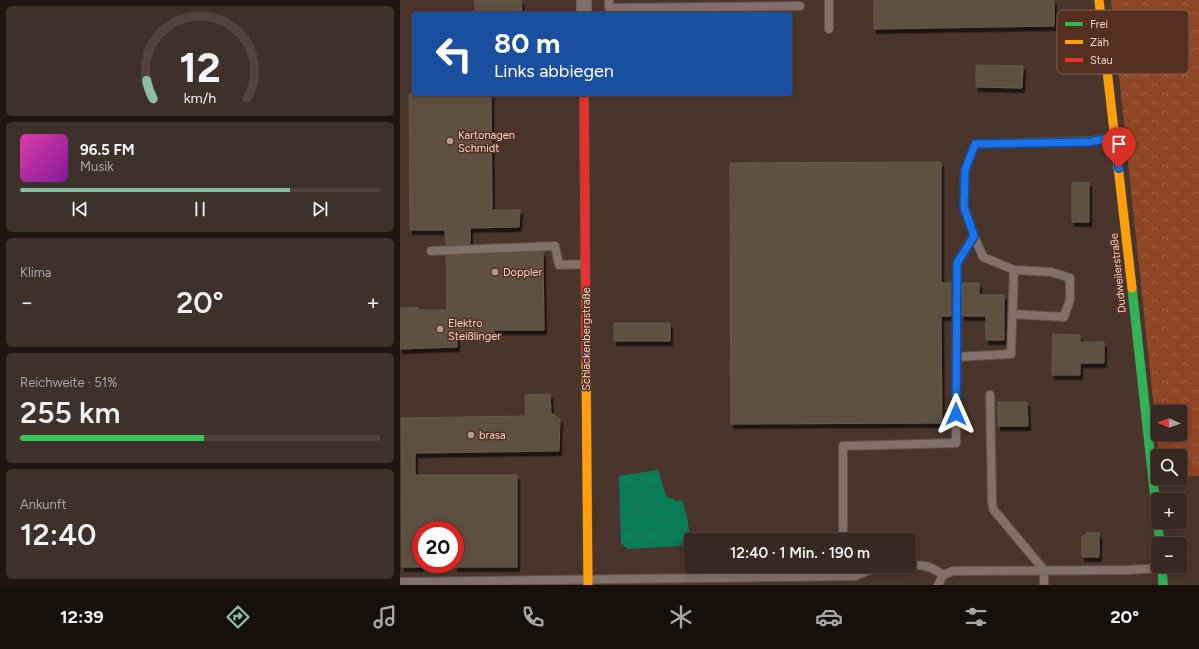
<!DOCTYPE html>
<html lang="de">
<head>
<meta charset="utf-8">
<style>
	:root { --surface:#372821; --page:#3e302a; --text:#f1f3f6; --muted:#aaa6a5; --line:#51443f; --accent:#8abfa5 }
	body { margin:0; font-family:Figtree,sans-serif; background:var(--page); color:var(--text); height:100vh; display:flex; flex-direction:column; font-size:15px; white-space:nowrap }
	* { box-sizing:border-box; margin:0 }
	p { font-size:13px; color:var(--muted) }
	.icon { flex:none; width:22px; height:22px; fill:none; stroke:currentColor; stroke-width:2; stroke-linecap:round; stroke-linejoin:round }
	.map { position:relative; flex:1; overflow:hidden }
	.details { display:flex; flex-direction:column; gap:6px; padding:6px; background:#1e1612; width:400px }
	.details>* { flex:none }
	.hud { position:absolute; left:12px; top:12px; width:380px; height:84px; border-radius:4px; box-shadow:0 2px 10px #0003,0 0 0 1px var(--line); background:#1a4fa0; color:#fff; overflow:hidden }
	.needle { width:26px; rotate:272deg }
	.controls { position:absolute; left:751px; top:405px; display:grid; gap:8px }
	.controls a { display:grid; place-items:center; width:36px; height:36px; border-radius:4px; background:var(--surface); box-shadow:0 2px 10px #0003,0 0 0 1px var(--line); font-size:20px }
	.speed { position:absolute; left:12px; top:521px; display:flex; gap:8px; font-size:20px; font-weight:700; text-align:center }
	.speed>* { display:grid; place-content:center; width:52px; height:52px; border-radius:50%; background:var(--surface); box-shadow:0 2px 10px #0003,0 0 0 1px var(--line); line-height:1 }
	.speed .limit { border:6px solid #d22; background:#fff; color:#111 }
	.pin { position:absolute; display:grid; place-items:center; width:34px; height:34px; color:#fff; margin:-41px -17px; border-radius:50% 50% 50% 0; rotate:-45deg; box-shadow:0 0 4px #0007 }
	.pin .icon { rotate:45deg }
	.me { position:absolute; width:44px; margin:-22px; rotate:0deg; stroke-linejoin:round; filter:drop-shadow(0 0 3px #0008) }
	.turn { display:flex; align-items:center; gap:14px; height:84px; padding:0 16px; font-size:18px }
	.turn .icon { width:52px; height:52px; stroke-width:2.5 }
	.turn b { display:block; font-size:28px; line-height:34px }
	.big { font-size:30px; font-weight:600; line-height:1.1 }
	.details .card { flex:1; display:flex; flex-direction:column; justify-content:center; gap:6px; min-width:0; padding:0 14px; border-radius:6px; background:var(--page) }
	.details .dial { align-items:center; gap:0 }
	.dial svg { height:104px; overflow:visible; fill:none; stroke:var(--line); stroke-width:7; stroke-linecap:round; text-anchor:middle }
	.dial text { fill:var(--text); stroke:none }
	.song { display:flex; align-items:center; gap:12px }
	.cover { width:48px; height:48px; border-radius:6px; background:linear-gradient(135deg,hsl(320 70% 55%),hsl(290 70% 35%)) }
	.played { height:4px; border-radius:2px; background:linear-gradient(90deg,var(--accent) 75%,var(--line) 75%) }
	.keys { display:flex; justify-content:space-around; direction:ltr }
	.heat { display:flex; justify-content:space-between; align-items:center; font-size:22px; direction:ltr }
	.charge { height:6px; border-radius:3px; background:linear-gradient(90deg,#34c759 51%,var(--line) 0) }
	.trip { position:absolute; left:284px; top:533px; width:232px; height:40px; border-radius:4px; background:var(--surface); box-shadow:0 2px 10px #0003,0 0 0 1px var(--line); font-weight:600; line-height:40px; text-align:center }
	.tab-bar { display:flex; height:64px; justify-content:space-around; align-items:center; background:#16100d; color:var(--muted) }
	.tab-bar .icon { width:28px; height:28px }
	.tab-bar .active { color:var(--accent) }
	.tab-bar b { font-size:18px; color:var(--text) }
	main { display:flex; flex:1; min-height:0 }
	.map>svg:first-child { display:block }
	.park { fill:url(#park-crowns); fill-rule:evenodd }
	.water { fill:url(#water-ripples) }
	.building { fill:#5e5141; stroke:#645a4e; filter:url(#shadow) }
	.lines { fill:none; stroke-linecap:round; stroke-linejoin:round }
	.lane-casing { stroke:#635149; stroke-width:10 }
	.street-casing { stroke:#635149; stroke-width:16 }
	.fast-casing { stroke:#635149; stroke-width:10 }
	.slow-casing { stroke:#635149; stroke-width:10 }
	.jam-casing { stroke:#635149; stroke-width:10 }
	.path { stroke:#80716b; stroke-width:2.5; stroke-dasharray:1 3; stroke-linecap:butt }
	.lane { stroke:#82716a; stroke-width:8 }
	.street { stroke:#82716a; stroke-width:15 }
	.fast { stroke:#30b455; stroke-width:9 }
	.slow { stroke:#ff9f0a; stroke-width:9 }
	.jam { stroke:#e5322d; stroke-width:9 }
	.route-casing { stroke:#114b97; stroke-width:10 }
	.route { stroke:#1a73e8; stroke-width:7 }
	.poi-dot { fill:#b49d94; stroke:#553020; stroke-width:1.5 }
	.labels { text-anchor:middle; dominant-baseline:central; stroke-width:3; stroke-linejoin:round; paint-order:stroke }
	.poi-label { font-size:11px; fill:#eed5cc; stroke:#553020; text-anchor:start }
	.street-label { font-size:11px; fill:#eed5cc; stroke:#553020 }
	.key { fill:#553020; stroke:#836254; stroke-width:1 }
	.key-label { font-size:11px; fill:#eed5cc }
</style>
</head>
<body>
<main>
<section class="details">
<div class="card dial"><svg viewBox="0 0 100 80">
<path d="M14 69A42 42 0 1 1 86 69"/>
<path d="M14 69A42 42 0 0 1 9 55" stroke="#8abfa5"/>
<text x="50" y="56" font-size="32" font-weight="700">12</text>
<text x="50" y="72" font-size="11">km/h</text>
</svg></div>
<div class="card">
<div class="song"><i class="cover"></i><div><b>96.5 FM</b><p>Musik</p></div></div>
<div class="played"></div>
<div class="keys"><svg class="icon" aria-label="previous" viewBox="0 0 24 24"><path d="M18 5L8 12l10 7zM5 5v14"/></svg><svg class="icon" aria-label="pause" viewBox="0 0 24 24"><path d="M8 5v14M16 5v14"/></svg><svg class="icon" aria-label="next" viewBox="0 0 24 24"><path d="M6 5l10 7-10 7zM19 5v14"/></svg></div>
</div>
<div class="card"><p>Klima</p>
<div class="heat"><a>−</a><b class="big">20°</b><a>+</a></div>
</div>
<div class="card"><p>Reichweite · 51%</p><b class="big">255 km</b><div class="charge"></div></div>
<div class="card"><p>Ankunft</p><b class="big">12:40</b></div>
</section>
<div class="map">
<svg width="799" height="585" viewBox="0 0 799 585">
	<defs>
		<pattern id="park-crowns" width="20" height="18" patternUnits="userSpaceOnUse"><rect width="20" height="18" fill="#8f4624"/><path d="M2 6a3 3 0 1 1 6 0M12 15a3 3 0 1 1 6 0" fill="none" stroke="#9f6043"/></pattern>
		<pattern id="water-ripples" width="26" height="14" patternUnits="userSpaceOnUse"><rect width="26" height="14" fill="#097d58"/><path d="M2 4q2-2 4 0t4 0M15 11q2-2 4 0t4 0" fill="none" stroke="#25624c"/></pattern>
		<filter id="shadow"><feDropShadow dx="2.5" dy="4.5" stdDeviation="0" flood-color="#0009"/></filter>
	</defs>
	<rect width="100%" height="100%" fill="#49352c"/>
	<path class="park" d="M711,0h88v476l-19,1v-21h-21zM758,412h22v22h-22z"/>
	<path class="water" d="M258,470l8,26 10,5 6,-1 5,17 3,20 -10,9 -52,3 -7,-6 -2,-67z"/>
	<path class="building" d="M75,0h46l1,11 -47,1z
		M474,0h180v26l-180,3z
		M576,65l47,1 -1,22 -46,-1z
		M9,94h82l1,116h28l-1,17 -49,1v16l-24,1 -1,-15h-35z
		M541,162v121h10v33h-10l1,107 -211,1 -1,-261z
		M689,182v40h-17v-39z
		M143,252l1,78h-50v5h-37v12l-57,2v-41h18l1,2h28l-1,-54z
		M562,283h17v12h25v45h-18v-24h-24z
		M214,323h56v18h-56z
		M653,334l27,1v7h24v21h-24v12h-28z
		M150,394l1,19 9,6 -1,32 -144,2v22h102v92h-62v-37h-34v37h-19l-1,-149 125,-2 -1,-21z
		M598,402h29l1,24h-30z
		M686,533h13v24h-17v-21h4z"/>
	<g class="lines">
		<defs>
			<path id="lane" d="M209,0v8l191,-2
				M429,0v29
				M574,236l9,21 31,13 37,2 19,6v22l-6,17 -52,-3
				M31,251l124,-5 4,19 26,-1
				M556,357l55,-3 3,-84
				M590,395l2,106 1,8 51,61v15
				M443,540v-94l113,-3 1,-180 17,-27 -10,-29 1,-37 10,-26 115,-3 24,-4
				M509,565c17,0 21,1 34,10
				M443,576v-10
				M0,582l455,-6 22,-9 7,-1
				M538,585l5,-10 10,-4 175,-1 33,-2"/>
			<path id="street" d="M184,0v14"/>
			<path id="fast" d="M732,288l28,256
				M762,566l1,19"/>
			<path id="slow" d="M699,0l33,288
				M186,362l2,223"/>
			<path id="jam" d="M184,94l2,268"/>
		</defs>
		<use href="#lane" class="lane-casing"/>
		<use href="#street" class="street-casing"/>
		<use href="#fast" class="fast-casing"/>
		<use href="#slow" class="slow-casing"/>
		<use href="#jam" class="jam-casing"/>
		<path class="path" d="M786,460l13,-3"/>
		<use href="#lane" class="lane"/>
		<use href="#street" class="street"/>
		<use href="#fast" class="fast"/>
		<use href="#slow" class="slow"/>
		<use href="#jam" class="jam"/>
	</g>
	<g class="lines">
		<defs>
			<path id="route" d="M556,414l1,-151 17,-27 -10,-29 1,-37 10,-26 115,-2 25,-5 4,31"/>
		</defs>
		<use href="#route" class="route-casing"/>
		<use href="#route" class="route"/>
	</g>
	<g class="poi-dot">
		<circle cx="50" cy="141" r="4"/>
		<circle cx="95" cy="272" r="4"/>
		<circle cx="40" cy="329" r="4"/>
		<circle cx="71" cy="435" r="4"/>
	</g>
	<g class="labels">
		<g class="poi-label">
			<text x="58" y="135">Kartonagen<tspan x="58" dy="13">Schmidt</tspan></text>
			<text x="103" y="272">Doppler</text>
			<text x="48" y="323">Elektro<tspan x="48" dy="13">Steißlinger</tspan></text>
			<text x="79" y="435">brasa</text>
		</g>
		<g class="street-label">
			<text transform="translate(718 273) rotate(-96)">Dudweilerstraße</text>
			<text transform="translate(186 339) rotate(-90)">Schlackenbergstraße</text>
		</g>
	</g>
	<rect x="657" y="10" width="132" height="64" rx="6" class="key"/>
	<rect x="665" y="22" width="18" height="4" fill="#30b455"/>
	<rect x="665" y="40" width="18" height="4" fill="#ff9f0a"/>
	<rect x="665" y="58" width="18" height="4" fill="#e5322d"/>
	<g class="key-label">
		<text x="690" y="28">Frei</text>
		<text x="690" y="46">Zäh</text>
		<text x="690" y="64">Stau</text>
	</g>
</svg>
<div class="controls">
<a><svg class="needle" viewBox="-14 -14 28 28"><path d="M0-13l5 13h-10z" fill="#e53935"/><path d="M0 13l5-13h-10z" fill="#aaa6a5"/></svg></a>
<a><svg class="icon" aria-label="search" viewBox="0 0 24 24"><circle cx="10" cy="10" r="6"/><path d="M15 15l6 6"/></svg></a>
<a>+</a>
<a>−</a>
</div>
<div class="speed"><div class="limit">20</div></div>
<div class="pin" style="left:719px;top:168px;background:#d93025"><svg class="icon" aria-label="arrive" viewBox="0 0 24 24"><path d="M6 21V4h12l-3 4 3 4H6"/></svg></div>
<svg class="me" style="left:556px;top:414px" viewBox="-20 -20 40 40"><path d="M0-17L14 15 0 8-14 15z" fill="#1a73e8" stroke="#fff" stroke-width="4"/></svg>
<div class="trip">12:40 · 1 Min. · 190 m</div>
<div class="hud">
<div class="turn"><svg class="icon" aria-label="left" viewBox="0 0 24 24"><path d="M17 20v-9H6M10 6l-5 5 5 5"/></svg><div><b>80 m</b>Links abbiegen</div></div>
</div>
</div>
</main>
<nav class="tab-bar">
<b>12:39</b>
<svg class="icon active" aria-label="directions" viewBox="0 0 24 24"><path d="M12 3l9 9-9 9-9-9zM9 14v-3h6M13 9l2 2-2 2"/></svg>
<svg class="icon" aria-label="music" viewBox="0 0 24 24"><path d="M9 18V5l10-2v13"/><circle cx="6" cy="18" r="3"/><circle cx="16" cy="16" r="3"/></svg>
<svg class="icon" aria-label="phone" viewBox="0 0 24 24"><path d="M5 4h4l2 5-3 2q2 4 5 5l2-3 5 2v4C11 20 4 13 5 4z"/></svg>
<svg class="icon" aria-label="climate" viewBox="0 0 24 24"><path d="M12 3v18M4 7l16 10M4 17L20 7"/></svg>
<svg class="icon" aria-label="car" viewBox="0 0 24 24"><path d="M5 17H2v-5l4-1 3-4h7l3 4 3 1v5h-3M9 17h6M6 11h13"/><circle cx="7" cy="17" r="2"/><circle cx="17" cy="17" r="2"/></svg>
<svg class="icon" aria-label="filters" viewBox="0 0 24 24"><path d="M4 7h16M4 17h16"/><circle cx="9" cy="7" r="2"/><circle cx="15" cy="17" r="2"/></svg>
<b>20°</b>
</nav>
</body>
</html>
